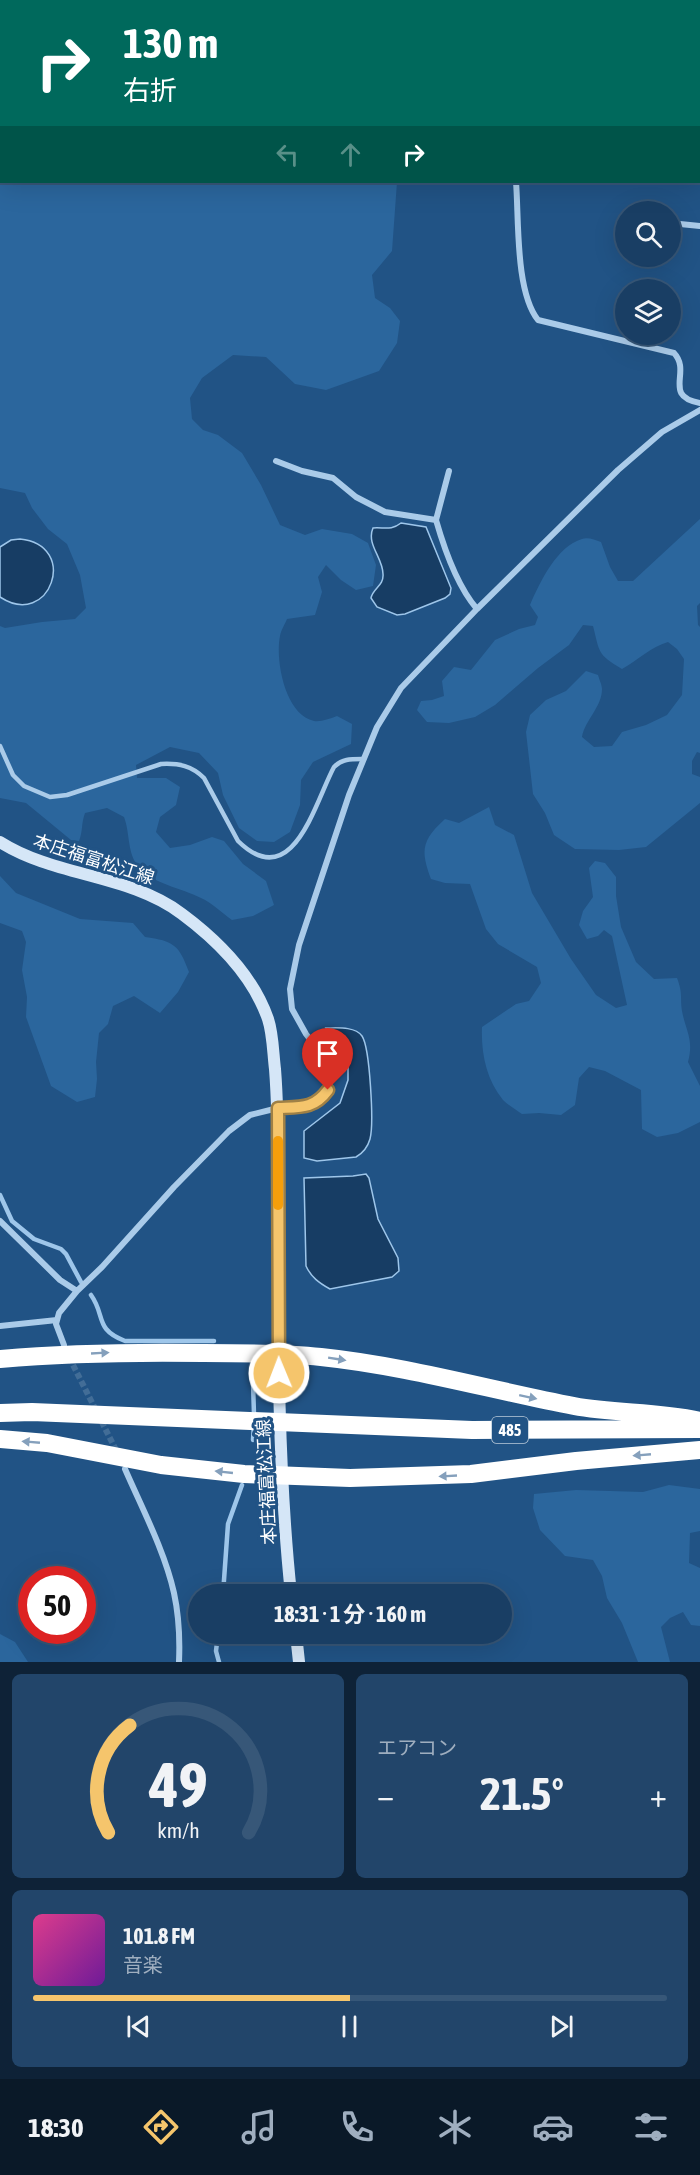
<!DOCTYPE html>
<html lang="ja">
<head>
<meta charset="utf-8">
<style>
	:root { --surface:#193e64; --page:#22456a; --text:#f1f3f6; --muted:#9faebf; --line:#375778; --accent:#f5c56c }
	body { margin:0; font-family:"Asap Condensed","Noto Sans JP",sans-serif; background:var(--page); color:var(--text); height:100vh; display:flex; flex-direction:column; font-size:22px; white-space:nowrap }
	* { box-sizing:border-box; margin:0 }
	p { font-size:20px; color:var(--muted) }
	.icon { flex:none; width:33px; height:33px; fill:none; stroke:currentColor; stroke-width:2; stroke-linecap:round; stroke-linejoin:round }
	.map { position:relative; height:1662px; overflow:hidden }
	.panel { display:flex; flex-direction:column; gap:12px; padding:12px; background:#0e2237; flex:1 }
	.panel>* { flex:none }
	.hud { position:absolute; left:0px; top:0px; width:700px; height:183px; box-shadow:0 6px 24px #0002,0 0 0 2px var(--line); background:#00695c; color:#fff; overflow:hidden }
	.buttons { position:absolute; left:615px; top:201px; display:grid; gap:12px }
	.buttons a { display:grid; place-items:center; width:66px; height:66px; border-radius:50%; background:var(--surface); box-shadow:0 6px 24px #0002,0 0 0 2px var(--line); font-size:30px }
	.speed { position:absolute; left:18px; top:1566px; display:flex; gap:12px; font-size:30px; font-weight:700; text-align:center }
	.speed>* { display:grid; place-content:center; width:78px; height:78px; border-radius:50%; background:var(--surface); box-shadow:0 6px 24px #0002,0 0 0 2px var(--line); line-height:1 }
	.speed .limit { border:9px solid #d22; background:#fff; color:#111 }
	.pin { position:absolute; display:grid; place-items:center; width:51px; height:51px; color:#fff; margin:-62px -26px; border-radius:50% 50% 50% 0; rotate:-45deg; box-shadow:0 0 6px #0007 }
	.pin .icon { rotate:45deg }
	.me { position:absolute; width:66px; margin:-33px; rotate:359deg; stroke-linejoin:round; filter:drop-shadow(0 0 4px #0008) }
	.turn { display:flex; align-items:center; gap:21px; height:126px; padding:0 24px; font-size:27px }
	.turn .icon { width:78px; height:78px; stroke-width:2.5 }
	.turn b { display:block; font-size:42px; line-height:51px }
	.lanes { display:flex; align-items:center; height:57px; padding:0 24px; background:#0003; justify-content:center; gap:30px; direction:ltr }
	.lanes .off { opacity:.35 }
	.big { font-size:45px; font-weight:700; line-height:1.1 }
	.panel .widget { flex:1; display:flex; flex-direction:column; justify-content:center; gap:9px; min-width:0; padding:0 21px; border-radius:9px; background:var(--page) }
	.panel .dial { align-items:center; gap:0 }
	.dial svg { height:156px; overflow:visible; fill:none; stroke:var(--line); stroke-width:7; stroke-linecap:round; text-anchor:middle }
	.dial text { fill:var(--text); stroke:none }
	.song { display:flex; align-items:center; gap:18px }
	.cover { width:72px; height:72px; border-radius:9px; background:linear-gradient(135deg,hsl(330 70% 55%),hsl(280 70% 35%)) }
	.played { height:6px; border-radius:3px; background:linear-gradient(90deg,var(--accent) 50%,var(--line) 50%) }
	.keys { display:flex; justify-content:space-around; direction:ltr }
	.heat { display:flex; justify-content:space-between; align-items:center; font-size:33px; direction:ltr }
	.panel .tiles { flex:1; display:grid; gap:12px; grid-template-columns:1fr 1fr }
	.widget:last-child { grid-column:span 2 }
	.trip { position:absolute; left:188px; top:1584px; width:324px; height:60px; border-radius:30px; background:var(--surface); box-shadow:0 6px 24px #0002,0 0 0 2px var(--line); font-weight:700; line-height:60px; text-align:center }
	.tabs { display:flex; height:96px; justify-content:space-around; align-items:center; background:#0a1928; color:var(--muted) }
	.tabs .icon { width:42px; height:42px }
	.tabs .active { color:var(--accent) }
	.tabs b { font-size:27px; color:var(--text) }
	.map>svg:first-child { display:block }
	.green { fill:#2b669d }
	.water { fill:#173d64; stroke:#9ec6ea; stroke-width:1.5 }
	.lines { fill:none; stroke-linecap:round; stroke-linejoin:round }
	.stream { stroke:#9ec6ea; stroke-width:4.5 }
	.minor-tunnel { stroke:#426d97; stroke-width:6; stroke-dasharray:6 3; stroke-linecap:butt }
	.service { stroke:#aacbe9; stroke-width:4.5 }
	.minor { stroke:#aacbe9; stroke-width:6 }
	.secondary { stroke:#d5e6f7; stroke-width:12 }
	.motorway { stroke:#fff; stroke-width:18 }
	.oneway { fill:#85a0bc }
	.route-casing { stroke:#9f8046; stroke-width:15 }
	.route { stroke:#f5c56c; stroke-width:10 }
	.slow { stroke:#f59e0b; stroke-width:10 }
	.labels { text-anchor:middle; dominant-baseline:central; stroke-width:6; stroke-linejoin:round; paint-order:stroke }
	.shield { fill:#215385; stroke:#bccbda; stroke-width:1.5 }
	.shield-label { font-size:16px; font-weight:bold; fill:#fff }
	.street-label { font-size:18px; fill:#fff; stroke:#215385 }
</style>
</head>
<body>
<div class="map">
<svg width="700" height="1662" viewBox="0 0 700 1662">
	<rect width="100%" height="100%" fill="#215385"/>
	<path class="green" d="M0,0h700l-1,31v-29h-697v180h395l-5,69 -20,24 3,23 15,10 10,13 -3,22 -18,28 -53,19 -31,-6 -29,-27 -33,-2 -31,23 -12,20 2,21 11,11 15,5 24,18 19,32 19,40 25,10 17,-6 30,5 16,9 8,22 -3,21 -17,4 -15,-10 -15,-15 -8,12 4,15 -7,23 -28,4c-2,5 -6,11 -7,17 -5,24 5,79 34,85 7,1 15,-2 23,-5l15,8 -1,20 -38,18 -12,18 -1,25 -10,27 -16,10 -17,-1 -18,-13 -16,-33 -5,-22 -19,-20 -29,-6 -34,18 1,13h29l14,9 -4,18 -16,12 -4,15 14,16 20,-3 22,-8 12,4 19,23 23,17 8,24 -21,11 -21,4c-10,-7 -20,-17 -31,-22 -19,-10 -49,-14 -63,-32 -11,-13 -8,-34 -14,-49l-17,-9 -22,5c-4,11 -2,18 -6,28l-8,-1 -45,-37 -26,-5v-172l5,2 37,-6 33,-3 11,-11 -6,-33 -13,-31 -19,-15 -16,-21 -7,-15 -25,-5z
		M700,519v84l-3,3 1,19 2,2v126l-3,-1 -5,9v13l8,3v26l-54,44 -27,3 -44,-1 -21,-14 -9,-22 -12,-19 -7,-62 4,-17 16,-15 20,-9 20,-20 12,4c1,4 4,10 4,14 0,18 -17,31 -20,48l12,10 18,-1 10,-14 24,-7 21,-10 15,-20 2,-36 -7,-10 -9,-7c-17,5 -30,18 -46,27 -25,-15 -22,-16 -29,-43l-10,-1 -14,20 -31,23 -43,37 -20,12 -26,6 -22,-1 -10,-12 4,-9 11,-1 12,-4 -2,-15 12,-14 17,3 24,-30 24,-11 16,-4 3,-8 -8,-12c10,-23 27,-59 52,-66 6,-2 13,1 19,3l9,25 8,14h15z
		M489,807l6,18 19,10 18,58 39,66 25,36 20,13 11,-3 -15,-69 -8,-6 -6,6 -11,3 -8,-14 4,-14 10,-14 -4,-29 6,-7 10,2 11,14v19l5,31 15,35 18,17 23,-1c6,16 3,18 5,33 4,21 12,28 6,51l12,24v36l-22,11 -21,4 -15,-8 -1,-39 -36,-19 -16,-4 -10,11 -4,27 -14,10 -22,-2 -17,1c-6,-4 -14,-9 -19,-14 -17,-21 -22,-47 -21,-73l34,-23 13,-3 12,-18 -4,-16 -39,-23 -12,-15 -16,-45 -25,-1 -14,-4c-11,-29 -9,-39 14,-60l14,4z
		M0,876l16,17 64,26 53,4 12,14c29,4 34,8 44,35l-11,20 -18,21 -26,-17 -21,10 -5,18 -9,9 -3,29 1,17 -2,18 -18,5 -26,-16 -25,-69 1,-20 -5,-27 4,-28 -4,-11 -22,-8z
		M669,1485l31,4v42l-10,2 -1,30 11,5v58l-9,-1 -8,-13 -13,6 -9,9 9,35h-32l-16,-39 -15,-25 -5,-22 -9,-16 -28,-4 -25,-26 -7,-22 1,-14 42,-4 67,2z
		M0,1634l15,8 13,20h-28z"/>
	<path class="water" d="M401,523l25,4 25,61 -1,6 -5,4 -40,16 -8,1 -20,-8 -6,-9c2,-10 13,-12 12,-24 0,-16 -17,-30 -10,-46 11,-1 18,3 28,-5z
		M20,539c60,6 30,91 -20,58v-50l11,-7z
		M326,1028c10,0 29,-2 36,8 8,12 12,88 8,103 -2,7 -7,14 -14,18l-39,4 -13,-3v-27l36,-28 8,-23v-21z
		M366,1174l3,4 9,41 20,39 1,13 -7,6 -62,12c-11,-6 -19,-12 -24,-23l-2,-88 49,-2z"/>
	<g class="lines">
		<path class="stream" d="M0,1195l12,26 22,18 27,10 5,5 15,28
			M91,1295c15,21 3,34 34,46h89
			M253,1382l1,33
			M253,1440l1,-16
			M223,1594l5,-70 14,-39
			M218,1634l-2,17 3,11"/>
		<path class="minor-tunnel" d="M69,1357l48,95"/>
		<path class="service" d="M0,746l13,29 11,11 26,11 17,-2 94,-31c18,-1 31,2 43,14l34,63c55,54 77,-39 96,-74 8,-8 16,-8 28,-8"/>
		<path class="minor" d="M516,182c3,36 -1,109 22,138l136,33c18,19 -12,43 26,50
			M680,224l20,2
			M276,461l26,10 31,7 23,19 29,15 51,8c8,28 22,67 41,89
			M436,520l13,-49
			M0,1221l60,59 17,11
			M0,1326l57,-6
			M64,1345l-8,-21 3,-11 18,-22 25,-24 72,-80 55,-56 21,-16 28,-7 31,-2 12,-6 7,-10 3,-11 -1,-13 -24,-32 -14,-25 -2,-20 9,-44 50,-150 28,-68 24,-39 76,-79 141,-139 44,-38 38,-22
			M125,1469c17,39 40,83 49,124 5,23 6,46 5,69"/>
		<path class="secondary" d="M0,842c55,35 129,32 182,72 35,26 71,62 86,105 5,15 5,34 7,50 4,50 3,100 3,151 0,125 0,250 13,374
			M296,1634l3,28"/>
		<path class="motorway" d="M0,1359c68,-6 135,-7 204,-6 39,0 78,0 117,4 86,9 169,33 253,49 42,8 85,5 126,15
			M0,1413l32,-1 440,18 228,-1
			M0,1439l47,4 114,22 83,9 106,4 121,-4 105,-13 124,-11"/>
	</g>
	<defs><path id="oneway-solid" d="M-6-.8H1V-3.2L6.5 0L1 3.2V.8H-6Z" transform="scale(1.5)"/></defs>
	<g class="oneway">
		<use href="#oneway-solid" transform="translate(100 1353) rotate(-3)"/>
		<use href="#oneway-solid" transform="translate(337 1359) rotate(9)"/>
		<use href="#oneway-solid" transform="translate(528 1397) rotate(12)"/>
		<use href="#oneway-solid" transform="translate(31 1442) rotate(-175)"/>
		<use href="#oneway-solid" transform="translate(642 1455) rotate(175)"/>
		<use href="#oneway-solid" transform="translate(224 1472) rotate(-174)"/>
		<use href="#oneway-solid" transform="translate(448 1476) rotate(177)"/>
	</g>
	<g class="lines">
		<defs>
			<path id="route" d="M279,1373l-1,-265c23,-1 36,1 50,-18"/>
		</defs>
		<use href="#route" class="route-casing"/>
		<use href="#route" class="route"/>
		<path class="slow" d="M278,1141v64"/>
	</g>
	<g class="labels">
		<rect class="shield" x="492" y="1417" width="36" height="26" rx="4.5"/>
		<g class="shield-label">
			<text x="510" y="1430">485</text>
		</g>
		<g class="street-label">
			<text transform="translate(94 859) rotate(18)">本庄福富松江線</text>
			<text transform="translate(266 1482) rotate(-93)">本庄福富松江線</text>
		</g>
	</g>
</svg>
<div class="buttons">
<a><svg class="icon" aria-label="search" viewBox="0 0 24 24"><circle cx="10" cy="10" r="6"/><path d="M15 15l6 6"/></svg></a>
<a><svg class="icon" aria-label="layers" viewBox="0 0 24 24"><path d="M12 4l9 5-9 5-9-5zM3 14l9 5 9-5"/></svg></a>
</div>
<div class="speed"><div class="limit">50</div></div>
<div class="pin" style="left:328px;top:1090px;background:#d93025"><svg class="icon" aria-label="arrive" viewBox="0 0 24 24"><path d="M6 21V4h12l-3 4 3 4H6"/></svg></div>
<svg class="me" style="left:279px;top:1373px" viewBox="-20 -20 40 40"><circle r="17" fill="#f5c56c" stroke="#fff" stroke-width="3"/><path d="M0-11L8 9 0 5-8 9z" fill="#fff"/></svg>
<div class="trip">18:31 · 1 分 · 160 m</div>
<div class="hud">
<div class="turn"><svg class="icon" aria-label="right" viewBox="0 0 24 24"><path d="M7 20v-9h11M14 6l5 5-5 5"/></svg><div><b>130 m</b>右折</div></div>
<div class="lanes"><svg class="icon off" aria-label="left" viewBox="0 0 24 24"><path d="M17 20v-9H6M10 6l-5 5 5 5"/></svg><svg class="icon off" aria-label="ahead" viewBox="0 0 24 24"><path d="M12 20V5M6 11l6-6 6 6"/></svg><svg class="icon" aria-label="right" viewBox="0 0 24 24"><path d="M7 20v-9h11M14 6l5 5-5 5"/></svg></div>
</div>
</div>
<section class="panel">
<div class="tiles">
<div class="widget dial"><svg viewBox="0 0 100 80">
<path d="M14 69A42 42 0 1 1 86 69"/>
<path d="M14 69A42 42 0 0 1 25 14" stroke="#f5c56c"/>
<text x="50" y="56" font-size="32" font-weight="700">49</text>
<text x="50" y="72" font-size="11">km/h</text>
</svg></div>
<div class="widget"><p>エアコン</p>
<div class="heat"><a>−</a><b class="big">21.5°</b><a>+</a></div>
</div>
<div class="widget">
<div class="song"><i class="cover"></i><div><b>101.8 FM</b><p>音楽</p></div></div>
<div class="played"></div>
<div class="keys"><svg class="icon" aria-label="previous" viewBox="0 0 24 24"><path d="M18 5L8 12l10 7zM5 5v14"/></svg><svg class="icon" aria-label="pause" viewBox="0 0 24 24"><path d="M8 5v14M16 5v14"/></svg><svg class="icon" aria-label="next" viewBox="0 0 24 24"><path d="M6 5l10 7-10 7zM19 5v14"/></svg></div>
</div>
</div>
</section>
<nav class="tabs">
<b>18:30</b>
<svg class="icon active" aria-label="directions" viewBox="0 0 24 24"><path d="M12 3l9 9-9 9-9-9zM9 14v-3h6M13 9l2 2-2 2"/></svg>
<svg class="icon" aria-label="music" viewBox="0 0 24 24"><path d="M9 18V5l10-2v13"/><circle cx="6" cy="18" r="3"/><circle cx="16" cy="16" r="3"/></svg>
<svg class="icon" aria-label="phone" viewBox="0 0 24 24"><path d="M5 4h4l2 5-3 2q2 4 5 5l2-3 5 2v4C11 20 4 13 5 4z"/></svg>
<svg class="icon" aria-label="climate" viewBox="0 0 24 24"><path d="M12 3v18M4 7l16 10M4 17L20 7"/></svg>
<svg class="icon" aria-label="car" viewBox="0 0 24 24"><path d="M5 17H2v-5l4-1 3-4h7l3 4 3 1v5h-3M9 17h6M6 11h13"/><circle cx="7" cy="17" r="2"/><circle cx="17" cy="17" r="2"/></svg>
<svg class="icon" aria-label="filters" viewBox="0 0 24 24"><path d="M4 7h16M4 17h16"/><circle cx="9" cy="7" r="2"/><circle cx="15" cy="17" r="2"/></svg>
</nav>
</body>
</html>
